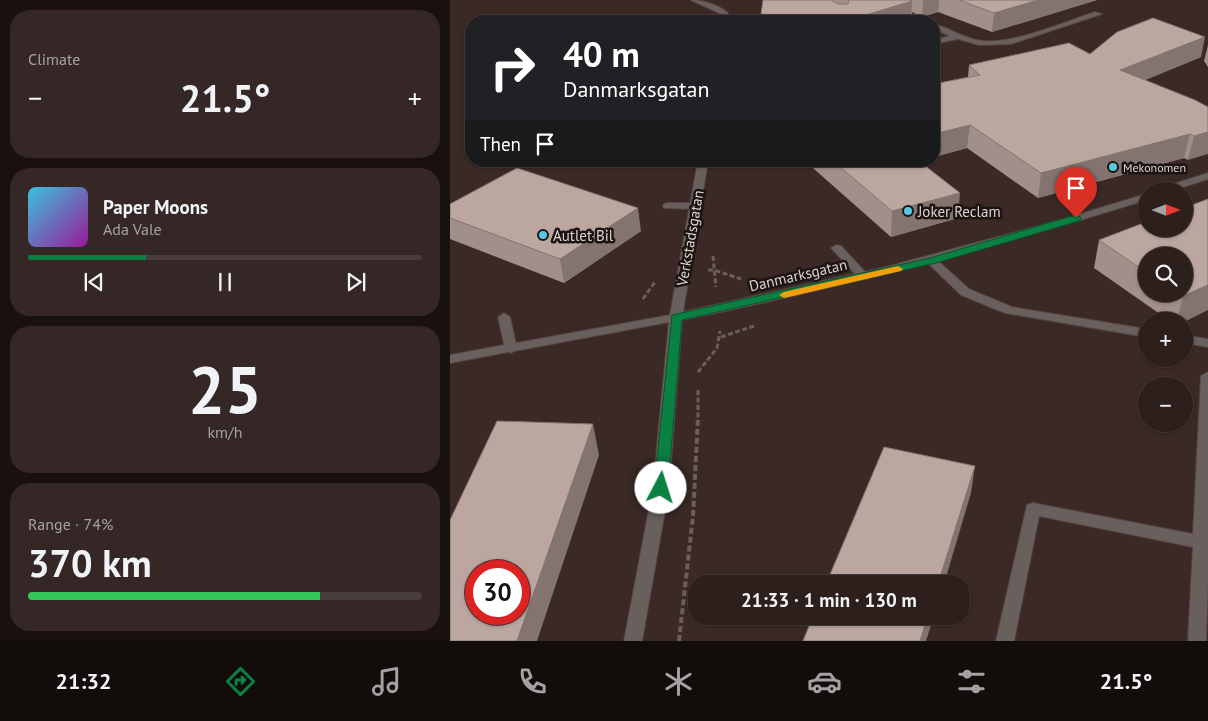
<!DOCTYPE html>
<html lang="en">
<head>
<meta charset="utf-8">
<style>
	:root { --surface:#2c1f1c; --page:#342725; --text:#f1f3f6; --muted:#a6a2a3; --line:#483d3b; --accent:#0b8043 }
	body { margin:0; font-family:"PT Sans",sans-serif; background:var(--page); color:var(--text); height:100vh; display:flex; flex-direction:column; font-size:19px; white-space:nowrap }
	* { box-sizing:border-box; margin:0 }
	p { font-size:16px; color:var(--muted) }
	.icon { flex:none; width:28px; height:28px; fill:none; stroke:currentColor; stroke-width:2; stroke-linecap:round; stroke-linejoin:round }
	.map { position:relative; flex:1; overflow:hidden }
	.panel { display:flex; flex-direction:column; gap:10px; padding:10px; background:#18110f; width:450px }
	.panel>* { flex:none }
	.guide { position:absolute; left:15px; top:15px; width:475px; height:152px; border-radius:20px; box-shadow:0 1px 4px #0004,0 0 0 1px var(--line); background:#202124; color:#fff; overflow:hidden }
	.needle { width:32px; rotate:90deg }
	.fabs { position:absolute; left:688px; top:182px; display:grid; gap:10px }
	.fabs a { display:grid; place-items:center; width:55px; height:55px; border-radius:50%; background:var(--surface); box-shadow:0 1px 4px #0004,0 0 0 1px var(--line); font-size:25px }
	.speed { position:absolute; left:15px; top:560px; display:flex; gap:10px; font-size:25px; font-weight:700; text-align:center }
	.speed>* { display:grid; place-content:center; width:65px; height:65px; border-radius:50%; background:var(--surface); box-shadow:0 1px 4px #0004,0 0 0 1px var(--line); line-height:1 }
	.speed .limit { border:8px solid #d22; background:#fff; color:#111 }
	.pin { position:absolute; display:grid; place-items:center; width:42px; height:42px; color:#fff; margin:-51px -21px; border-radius:50% 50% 50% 0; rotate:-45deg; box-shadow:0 0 5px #0007 }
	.pin .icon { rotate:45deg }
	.me { position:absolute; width:55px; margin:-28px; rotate:5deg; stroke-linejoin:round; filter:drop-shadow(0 0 4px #0008) }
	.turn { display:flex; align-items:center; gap:18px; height:105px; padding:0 15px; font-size:22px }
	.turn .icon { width:65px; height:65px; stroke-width:2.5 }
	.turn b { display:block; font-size:35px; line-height:42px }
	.then { display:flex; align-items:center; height:48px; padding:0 15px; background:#0003; gap:10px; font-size:19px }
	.big { font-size:38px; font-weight:800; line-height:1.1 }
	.panel .widget { flex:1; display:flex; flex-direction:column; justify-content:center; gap:8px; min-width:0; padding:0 18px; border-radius:20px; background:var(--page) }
	.panel .dial { align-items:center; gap:0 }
	.dial b { font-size:65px; line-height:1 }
	.song { display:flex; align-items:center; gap:15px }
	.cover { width:60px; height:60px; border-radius:8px; background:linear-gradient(135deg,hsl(190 70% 55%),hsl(300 70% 35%)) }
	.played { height:5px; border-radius:2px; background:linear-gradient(90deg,var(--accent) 30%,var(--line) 30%) }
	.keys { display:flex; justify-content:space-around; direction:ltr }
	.heat { display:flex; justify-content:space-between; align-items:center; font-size:28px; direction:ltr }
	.charge { height:8px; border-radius:4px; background:linear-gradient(90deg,#34c759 74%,var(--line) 0) }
	.trip { position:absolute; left:238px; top:575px; width:282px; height:50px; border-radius:20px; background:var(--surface); box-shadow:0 1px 4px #0004,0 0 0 1px var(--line); font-weight:800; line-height:50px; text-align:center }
	.menu { display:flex; height:80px; justify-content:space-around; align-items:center; background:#120c0b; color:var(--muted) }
	.menu .icon { width:35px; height:35px }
	.menu .on { color:var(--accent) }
	.menu b { font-size:22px; color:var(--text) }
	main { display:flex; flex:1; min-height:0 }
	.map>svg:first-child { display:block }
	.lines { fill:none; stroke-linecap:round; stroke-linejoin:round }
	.service-casing { stroke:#544441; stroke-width:2 }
	.minor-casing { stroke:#544441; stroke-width:2 }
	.path-far1 { stroke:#6d5e5a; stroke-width:3; stroke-dasharray:5 2.5; stroke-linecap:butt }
	.path { stroke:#6d5e5a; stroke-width:4; stroke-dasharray:6 3; stroke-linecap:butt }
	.service { fill:#69605e; fill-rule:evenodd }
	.minor { fill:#69605e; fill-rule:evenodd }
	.wall { fill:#a18f8a; fill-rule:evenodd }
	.shaded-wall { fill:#837470 }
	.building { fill:#bba6a0; stroke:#837470; fill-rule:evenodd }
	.route { fill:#0b8043; stroke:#07532c }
	.slow { fill:#f59e0b }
	.poi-dot { fill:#57c9e3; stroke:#1c1412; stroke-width:2 }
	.labels { text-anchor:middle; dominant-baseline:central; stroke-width:5; stroke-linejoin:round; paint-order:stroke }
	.far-poi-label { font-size:12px; fill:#dfd4d1; stroke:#1c1412; text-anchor:start }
	.poi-label { font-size:15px; fill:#dfd4d1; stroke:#1c1412; text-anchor:start }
	.street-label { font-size:15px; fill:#dfd4d1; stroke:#1c1412 }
</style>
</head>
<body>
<main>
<section class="panel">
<div class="widget"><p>Climate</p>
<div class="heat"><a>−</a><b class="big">21.5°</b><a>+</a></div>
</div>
<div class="widget">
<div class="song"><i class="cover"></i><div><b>Paper Moons</b><p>Ada Vale</p></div></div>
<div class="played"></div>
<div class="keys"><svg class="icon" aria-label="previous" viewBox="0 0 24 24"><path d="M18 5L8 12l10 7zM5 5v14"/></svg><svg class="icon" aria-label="pause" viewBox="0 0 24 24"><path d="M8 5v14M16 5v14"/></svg><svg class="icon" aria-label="next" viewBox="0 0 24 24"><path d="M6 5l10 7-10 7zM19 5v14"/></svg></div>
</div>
<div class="widget dial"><b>25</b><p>km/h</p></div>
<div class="widget"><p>Range · 74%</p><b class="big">370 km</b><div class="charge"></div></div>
</section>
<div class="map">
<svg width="758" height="641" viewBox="0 0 758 641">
	<rect width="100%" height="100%" fill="#3a2925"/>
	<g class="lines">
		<defs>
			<path id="service" d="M422,0h9l46,21h-9z
				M645,12l7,2 -91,30 -32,1 -21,-6 -24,5v-4l16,-4 -16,-7v-5c15,4 28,13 43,16 31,7 87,-18 118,-28z
				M218,203h27l5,3 -5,3 -31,-1 -1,-2 1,-2z
				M387,245l4,1 27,29 2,2 -2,2h-8l-27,-29 -2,-2z
				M482,258l4,1 33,30 43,18 134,22v8l-141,-24 -44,-18 -33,-32 -2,-2 2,-2z
				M54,313l6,4 7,32 -6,4 -6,-4 -7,-32z
				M734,335l24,4v8l-24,-4z
				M758,372v210l-2,59h-18l5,-94 -154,-31 -25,125h-18l31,-136 6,-2 160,31 8,-158z"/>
			<path id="minor" d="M241,0c12,0 27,5 37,13l1,8h-7l-1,-7z
				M248,161h10l-25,151 203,-45 171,-46 89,-27v6c-153,48 -307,88 -464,120l-13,168 -27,153h-18l29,-153 16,-166 -219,41v-8l220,-40z
				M758,173v6l-37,12h-14l1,-2z"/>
		</defs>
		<use href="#service" class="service-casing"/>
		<use href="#minor" class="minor-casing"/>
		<path class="path-far1" d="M263,256l3,31
			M258,270h6l27,9
			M193,299l12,-17
			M271,337l33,-11
			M248,372l19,-24 3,-17
			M248,390v30"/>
		<path class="path" d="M229,641l14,-125 5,-98"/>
		<use href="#service" class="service"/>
		<use href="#minor" class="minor"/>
	</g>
	<path class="wall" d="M313,0h334l-105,32 -54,-20 -16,5 -10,-5 -1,8z
		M758,45v22l-4,-6z
		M640,54l111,3 -56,23 63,27 -20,53 -4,-2 -146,40 -71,-50 -33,9v-73l34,-7 1,-12z
		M355,161h114l39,57 -67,19z
		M758,199l-24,122h-14l-76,-53 5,-28zM696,256l38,38h-38z
		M0,204l191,27 -77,52 -114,-44z"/>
	<path class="shaded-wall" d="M473,0h16l-1,12 -16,5z
		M588,0h59l-105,32 2,-19z
		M462,1l-1,19 -4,1h-61z
		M755,37l-4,20 -85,35 4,-22z
		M520,125l-3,23 -33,9v-23z
		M758,132v22l-20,6 6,-24z
		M740,134l-6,24 -146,40 3,-25z
		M510,193l-2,25 -67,19 1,-26z
		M188,208l3,23 -77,52 -4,-24z
		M758,285v25l-24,12 -7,-1 6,-25z
		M143,424l6,31 -62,186h-20z
		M525,466l-4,27 -27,91h-6z
		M478,616h6l-8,25h-6z"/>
	<path class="building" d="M313,0h68l7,4h10l1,-4h-1h62l2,1 -66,20h-86z
		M509,0h79l-44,13z
		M703,18l52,19 -85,33 75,30 13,7v25l-14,4 -4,-2 -149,39 -71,-48 -36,9v-50l46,-9 -11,-10 100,-22 21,11 27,-22z
		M383,161h86l41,32 -68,18z
		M67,168l121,40 -78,51 -110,-41v-14z
		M758,199v86l-25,11 -3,-2h4v-38h-38v16l-47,-32 47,-18v7h38v-21z
		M47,421l96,3 -76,217h-67v-121zM26,571h43v43h-43z
		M434,447l91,19 -37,118h-112z
		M363,616h115l-8,25h-117z"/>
	<path class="route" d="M622,216h7l2,2 -2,3 -143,42 -254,57 -14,168 -2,4h-10l-2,-4 18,-173 258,-57z"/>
	<path class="slow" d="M448,266l5,3 -2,2 -117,27 -5,-3 5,-3z"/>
	<g class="poi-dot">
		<circle cx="663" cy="167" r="5"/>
		<circle cx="458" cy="211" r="5"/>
		<circle cx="93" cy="235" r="5"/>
	</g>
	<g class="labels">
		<g class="far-poi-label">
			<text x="673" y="167">Mekonomen</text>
		</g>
		<g class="poi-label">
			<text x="468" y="211">Joker Reclam</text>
			<text x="103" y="235">Autlet Bil</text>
		</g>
		<g class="street-label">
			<text transform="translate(240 238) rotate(-80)">Verkstadsgatan</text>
			<text transform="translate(348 275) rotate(-13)">Danmarksgatan</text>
		</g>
	</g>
</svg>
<div class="fabs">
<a><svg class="needle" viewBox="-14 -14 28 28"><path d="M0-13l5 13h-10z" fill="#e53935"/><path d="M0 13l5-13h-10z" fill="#a6a2a3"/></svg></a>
<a><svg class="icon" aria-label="search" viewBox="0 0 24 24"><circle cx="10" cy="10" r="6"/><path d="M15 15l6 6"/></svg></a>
<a>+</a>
<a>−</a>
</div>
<div class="speed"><div class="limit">30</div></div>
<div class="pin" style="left:626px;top:218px;background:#d93025"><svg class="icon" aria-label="arrive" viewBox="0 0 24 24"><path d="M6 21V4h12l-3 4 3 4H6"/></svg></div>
<svg class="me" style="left:211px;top:488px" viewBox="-20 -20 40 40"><circle r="19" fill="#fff"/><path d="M0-13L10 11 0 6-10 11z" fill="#0b8043"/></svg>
<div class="trip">21:33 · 1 min · 130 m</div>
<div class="guide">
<div class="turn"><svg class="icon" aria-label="right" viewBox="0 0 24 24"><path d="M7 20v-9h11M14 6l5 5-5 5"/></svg><div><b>40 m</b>Danmarksgatan</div></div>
<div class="then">Then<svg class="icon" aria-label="arrive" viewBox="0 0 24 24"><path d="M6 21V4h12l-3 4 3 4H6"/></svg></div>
</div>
</div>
</main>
<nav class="menu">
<b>21:32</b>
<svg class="icon on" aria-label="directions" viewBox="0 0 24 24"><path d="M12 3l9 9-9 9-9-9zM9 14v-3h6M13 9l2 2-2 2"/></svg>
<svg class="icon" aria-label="music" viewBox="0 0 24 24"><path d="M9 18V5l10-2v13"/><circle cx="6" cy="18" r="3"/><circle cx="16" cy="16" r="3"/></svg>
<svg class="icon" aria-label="phone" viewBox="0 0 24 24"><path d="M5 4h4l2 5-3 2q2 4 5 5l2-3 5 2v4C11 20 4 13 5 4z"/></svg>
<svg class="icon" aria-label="climate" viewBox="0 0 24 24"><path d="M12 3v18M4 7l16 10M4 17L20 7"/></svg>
<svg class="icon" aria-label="car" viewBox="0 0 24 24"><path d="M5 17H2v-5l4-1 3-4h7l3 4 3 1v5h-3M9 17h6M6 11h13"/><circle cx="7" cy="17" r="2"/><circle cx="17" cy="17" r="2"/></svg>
<svg class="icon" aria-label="filters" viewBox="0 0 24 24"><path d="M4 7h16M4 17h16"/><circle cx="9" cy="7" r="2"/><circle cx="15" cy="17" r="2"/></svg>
<b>21.5°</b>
</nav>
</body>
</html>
